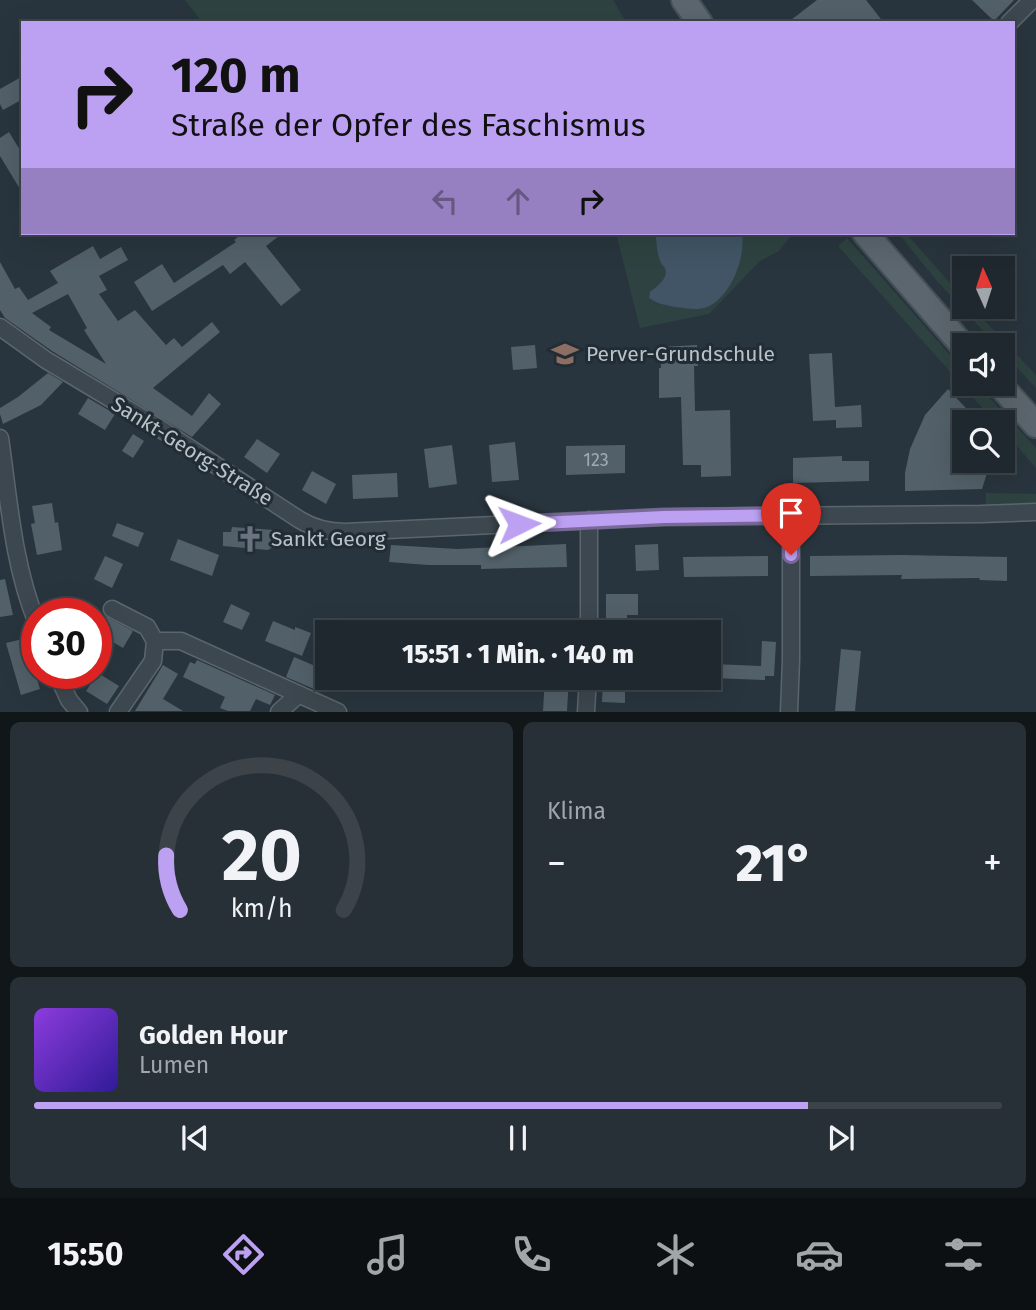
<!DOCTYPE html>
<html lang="de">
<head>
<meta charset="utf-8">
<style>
	:root { --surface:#1f282e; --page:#273036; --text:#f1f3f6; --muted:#a1a6aa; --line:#3c444a; --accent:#bca0f2 }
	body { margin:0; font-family:"Fira Sans",sans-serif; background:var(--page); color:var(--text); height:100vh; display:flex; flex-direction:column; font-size:26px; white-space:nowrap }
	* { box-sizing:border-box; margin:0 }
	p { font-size:23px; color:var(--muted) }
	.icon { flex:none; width:38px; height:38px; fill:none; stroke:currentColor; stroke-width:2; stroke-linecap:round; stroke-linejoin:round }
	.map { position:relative; height:712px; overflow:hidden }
	.panel { display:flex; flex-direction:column; gap:10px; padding:10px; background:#111619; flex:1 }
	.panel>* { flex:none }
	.hud { position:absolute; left:21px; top:21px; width:994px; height:214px; border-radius:0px; box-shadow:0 7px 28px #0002,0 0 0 2px var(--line); background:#bca0f2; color:#111; overflow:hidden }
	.needle { width:46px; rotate:357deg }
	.fabs { position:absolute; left:952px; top:256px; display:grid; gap:14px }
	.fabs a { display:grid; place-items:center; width:63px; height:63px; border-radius:0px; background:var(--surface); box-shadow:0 7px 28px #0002,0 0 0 2px var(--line); font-size:35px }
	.speed { position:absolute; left:21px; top:598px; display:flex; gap:14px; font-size:35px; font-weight:700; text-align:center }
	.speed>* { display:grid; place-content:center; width:91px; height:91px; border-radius:50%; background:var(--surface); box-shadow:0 7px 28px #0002,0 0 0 2px var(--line); line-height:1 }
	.speed .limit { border:10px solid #d22; background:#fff; color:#111 }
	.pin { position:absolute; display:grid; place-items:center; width:60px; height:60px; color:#fff; margin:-72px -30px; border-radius:50% 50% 50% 0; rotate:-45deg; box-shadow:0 0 7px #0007 }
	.pin .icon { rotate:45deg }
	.me { position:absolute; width:77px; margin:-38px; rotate:87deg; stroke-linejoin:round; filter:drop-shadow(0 0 5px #0008) }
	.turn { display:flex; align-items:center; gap:24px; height:147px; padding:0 35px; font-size:32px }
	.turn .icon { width:91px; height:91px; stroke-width:2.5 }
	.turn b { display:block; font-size:49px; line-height:60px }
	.lanes { display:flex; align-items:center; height:66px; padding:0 35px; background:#0003; justify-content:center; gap:35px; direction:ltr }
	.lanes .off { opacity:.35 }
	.big { font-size:52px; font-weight:800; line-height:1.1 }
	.panel .card { flex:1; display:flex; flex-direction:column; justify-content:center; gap:10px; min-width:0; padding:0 24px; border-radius:10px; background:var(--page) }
	.panel .dial { align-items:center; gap:0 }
	.dial svg { height:182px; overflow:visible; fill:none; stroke:var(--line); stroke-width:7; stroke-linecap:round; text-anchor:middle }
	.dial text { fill:var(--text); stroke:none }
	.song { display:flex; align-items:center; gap:21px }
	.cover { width:84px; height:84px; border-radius:10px; background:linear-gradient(135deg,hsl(270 70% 55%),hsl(250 70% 35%)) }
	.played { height:7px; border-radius:4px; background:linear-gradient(90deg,var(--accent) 80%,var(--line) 80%) }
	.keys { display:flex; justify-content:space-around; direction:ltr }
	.heat { display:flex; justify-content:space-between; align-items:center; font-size:38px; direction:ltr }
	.panel .tiles { flex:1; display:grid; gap:10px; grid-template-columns:1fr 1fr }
	.card:last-child { grid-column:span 2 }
	.trip { position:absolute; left:315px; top:620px; width:406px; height:70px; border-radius:0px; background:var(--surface); box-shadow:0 7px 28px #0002,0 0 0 2px var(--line); font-weight:800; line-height:70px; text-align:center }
	.dock { display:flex; height:112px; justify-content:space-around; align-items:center; background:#0c1012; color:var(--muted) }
	.dock .icon { width:49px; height:49px }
	.dock .active { color:var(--accent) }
	.dock b { font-size:32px; color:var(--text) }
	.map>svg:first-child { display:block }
	.green { fill:#2e4341 }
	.water { fill:#415566 }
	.building { fill:#526069; fill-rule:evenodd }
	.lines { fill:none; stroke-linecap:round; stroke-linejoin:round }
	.minor-casing { stroke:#5b656c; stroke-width:19 }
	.primary-casing { stroke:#465058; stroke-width:28 }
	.minor { stroke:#3d474f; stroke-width:16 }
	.primary { stroke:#5b666e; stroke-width:24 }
	.route-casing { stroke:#7a689d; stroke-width:18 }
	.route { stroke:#bca0f2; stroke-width:12 }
	.labels { text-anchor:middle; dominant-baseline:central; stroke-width:6; stroke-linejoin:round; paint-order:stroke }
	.number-label { font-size:18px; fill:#9faab1 }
	.poi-label { font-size:21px; fill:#b9c2c9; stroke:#222c34; text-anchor:start }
	.street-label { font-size:21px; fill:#b9c2c9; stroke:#222c34 }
</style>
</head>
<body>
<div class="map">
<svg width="1036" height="712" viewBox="0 0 1036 712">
	<rect width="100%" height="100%" fill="#29353e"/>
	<path class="green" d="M185,0h428l14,23h-424z
		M616,233h177l-14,18 -19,10 -51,53 -69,14z
		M898,233h8l58,66v7h7l65,69v13l-33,-36v-7h-7l-59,-64z
		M847,238l117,133v12h12l60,65v20l-33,-38v-8h-8l-157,-176z
		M986,493l50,1v10l-50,4z"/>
	<path class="water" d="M656,233h86c4,24 -11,64 -35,74 -10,4 -22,1 -32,0 -10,-2 -17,-3 -26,-9l1,-6c7,-6 19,-13 15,-24 -1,-2 -3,-3 -4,-5 -4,-9 -5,-21 -5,-30z"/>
	<path class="building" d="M817,0h49l18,23h-97z
		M972,0h42l-20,21z
		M23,76v23l-20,11 -3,-6v-15z
		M9,132l14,23v39l-23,-38v-18z
		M243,233h40l-17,13 35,44 -20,16 -36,-44 -15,12 -7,-9 -71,46 -18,-29 28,-18 12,19 62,-41 -2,-2z
		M93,246l7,13 21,-12 7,13 -29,16 8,14 -8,4 19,27 17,-11 31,35 8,-7 8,9 30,-25 8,10 -67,56 39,28 17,-23 12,11 -29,33 -140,-86 -47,-33 -5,-8v-48l15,27 4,-2 9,13 30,-17 -8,-12zM68,294l19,34 -3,2 22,34 -57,-34 2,-3 -19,-14z
		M535,345l2,23 -24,2 -2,-23z
		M697,345l1,21h-4l1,45 35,-1 1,66 -30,1v-12h-18l-2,-68 -22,1v-30h2l-1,-21z
		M832,353l3,54 26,-2 1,22 -26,1v-8l-23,1 -4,-67z
		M48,373l15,9 -22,23 -38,19 -3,-10v-6l18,-11z
		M948,389l31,33h-15v38h27l-9,29 -77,2v-18l5,-24 15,-34z
		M88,398l27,16 -10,16 -27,-16z
		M133,434l11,7 -11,17 -11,-7z
		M257,439l23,15 -13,19 -23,-16z
		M515,442l4,38 -27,2 -3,-37z
		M452,445l5,39 -28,4 -5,-39z
		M625,445v28l-59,2v-29z
		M842,456v5h27v20l-76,2v-25z
		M312,471l24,13 -10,20 -24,-14z
		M397,473l1,24 -45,2 -1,-24z
		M52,503l3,20 3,-1 4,28 -25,5 -6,-31 4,-1 -3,-17z
		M117,523l27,10 -6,14 -26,-11z
		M232,527l41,3 4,4 1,6 -5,7 -5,3 -45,-4v-14h8z
		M178,539l41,16 -7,21 -42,-16z
		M566,544l1,23 -86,2v-4h-53l-39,-3 2,-17 66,4z
		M658,544l1,26 -23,1 -1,-26z
		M901,555l106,2v24l-27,-1 -1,-2 -78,1 1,-4 -92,1v-20z
		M105,556l18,8 -11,24 -18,-9z
		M768,556v20l-84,1 -1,-20z
		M5,579l8,36 -13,2v-37z
		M606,594h32v21h-11v17h-21z
		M231,604l19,9 -8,17 -19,-8z
		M105,616l28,15 -10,17 -27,-16z
		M273,621l22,9v-3l16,6 -9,23 -37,-15z
		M27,638l3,18 10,33 -19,6 -15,-52z
		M762,641l14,1 -2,34h-9v4l-53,-2 1,-14 48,2z
		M841,649l20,2 -6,60h-20z
		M294,657l33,14v16l-3,-1 -3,6 -35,-15z
		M197,660l78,35 -5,10 -14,-6 -6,12h-22l-8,-3 5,-11 -42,-20 7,-15 5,2z
		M163,665l15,9 -15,25 20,12h-48z
		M98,673l21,13 -12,18 -21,-13z
		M545,677h24l-2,34h-24z
		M603,677h22v26l-23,-1z"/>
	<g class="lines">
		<defs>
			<path id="minor" d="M1009,23l23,-23
				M0,327l46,33 110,66 144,94c15,9 28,12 45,12l319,-15 317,-3 55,-2
				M0,438c9,62 13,127 37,185
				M589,520v112
				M112,609l35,18 8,14h26l157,71
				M57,674l12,26 10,12
				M118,712l35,-51 2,-20
				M279,712l20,-18
				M586,712l2,-35
				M789,712l2,-52v-145"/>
			<path id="primary" d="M684,0l16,23
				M865,233l99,114
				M998,383l38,42"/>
		</defs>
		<use href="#minor" class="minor-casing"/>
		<use href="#primary" class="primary-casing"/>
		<use href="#minor" class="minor"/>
		<use href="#primary" class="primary"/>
	</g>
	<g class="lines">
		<defs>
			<path id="route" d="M519,524l145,-7 127,-2v40"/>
		</defs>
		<use href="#route" class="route-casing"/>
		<use href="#route" class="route"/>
	</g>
	<defs>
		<symbol id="school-bare" viewBox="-9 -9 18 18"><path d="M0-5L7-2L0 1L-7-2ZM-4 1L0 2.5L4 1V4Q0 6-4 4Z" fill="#8d6e63" stroke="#222c34" stroke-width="2.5" paint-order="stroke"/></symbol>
		<symbol id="church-bare" viewBox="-9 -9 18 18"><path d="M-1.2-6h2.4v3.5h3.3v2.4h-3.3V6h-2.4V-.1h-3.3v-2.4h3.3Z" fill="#6b7280" stroke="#222c34" stroke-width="2.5" paint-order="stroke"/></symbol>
	</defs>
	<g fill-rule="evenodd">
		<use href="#school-bare" x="546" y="335" width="38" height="38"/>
		<use href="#church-bare" x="231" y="520" width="38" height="38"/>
	</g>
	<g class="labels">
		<g class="number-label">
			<text x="596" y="460">123</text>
		</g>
		<g class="poi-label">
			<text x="586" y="354">Perver-Grundschule</text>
			<text x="271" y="539">Sankt Georg</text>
		</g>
		<g class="street-label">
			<text transform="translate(192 451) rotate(32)">Sankt-Georg-Straße</text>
		</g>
	</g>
</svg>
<div class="fabs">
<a><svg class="needle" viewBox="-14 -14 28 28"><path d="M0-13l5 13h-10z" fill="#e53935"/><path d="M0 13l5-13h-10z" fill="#a1a6aa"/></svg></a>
<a><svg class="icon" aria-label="sound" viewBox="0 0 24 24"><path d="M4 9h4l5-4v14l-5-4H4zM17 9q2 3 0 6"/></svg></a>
<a><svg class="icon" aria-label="search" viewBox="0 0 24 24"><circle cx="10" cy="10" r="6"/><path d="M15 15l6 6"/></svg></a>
</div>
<div class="speed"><div class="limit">30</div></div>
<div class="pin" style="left:791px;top:555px;background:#d93025"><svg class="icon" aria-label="arrive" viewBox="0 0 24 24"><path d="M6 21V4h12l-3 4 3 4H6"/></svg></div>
<svg class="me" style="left:519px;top:524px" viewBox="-20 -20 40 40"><path d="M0-17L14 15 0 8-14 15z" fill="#bca0f2" stroke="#fff" stroke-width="4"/></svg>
<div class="trip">15:51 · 1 Min. · 140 m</div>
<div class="hud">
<div class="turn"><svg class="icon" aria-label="right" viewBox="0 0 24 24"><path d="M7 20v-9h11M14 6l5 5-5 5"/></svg><div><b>120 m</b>Straße der Opfer des Faschismus</div></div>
<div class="lanes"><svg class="icon off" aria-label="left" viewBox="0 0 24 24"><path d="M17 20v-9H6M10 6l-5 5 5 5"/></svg><svg class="icon off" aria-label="ahead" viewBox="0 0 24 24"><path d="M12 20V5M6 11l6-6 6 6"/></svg><svg class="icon" aria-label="right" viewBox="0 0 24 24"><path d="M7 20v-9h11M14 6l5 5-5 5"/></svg></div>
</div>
</div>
<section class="panel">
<div class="tiles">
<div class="card dial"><svg viewBox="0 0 100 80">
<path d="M14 69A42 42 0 1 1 86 69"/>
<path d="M14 69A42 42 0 0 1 8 45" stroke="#bca0f2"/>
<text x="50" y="56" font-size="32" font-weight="700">20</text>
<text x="50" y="72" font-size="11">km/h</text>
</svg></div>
<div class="card"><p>Klima</p>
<div class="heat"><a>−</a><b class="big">21°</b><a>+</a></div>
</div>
<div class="card">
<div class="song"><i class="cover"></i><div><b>Golden Hour</b><p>Lumen</p></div></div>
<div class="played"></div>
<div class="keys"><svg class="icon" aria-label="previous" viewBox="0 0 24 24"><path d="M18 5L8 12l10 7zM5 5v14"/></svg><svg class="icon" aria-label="pause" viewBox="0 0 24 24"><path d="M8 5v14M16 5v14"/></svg><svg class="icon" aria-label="next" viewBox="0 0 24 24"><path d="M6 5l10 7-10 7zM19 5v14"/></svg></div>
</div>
</div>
</section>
<nav class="dock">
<b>15:50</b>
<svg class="icon active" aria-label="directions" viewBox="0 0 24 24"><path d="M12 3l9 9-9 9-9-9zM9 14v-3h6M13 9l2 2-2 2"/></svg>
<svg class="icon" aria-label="music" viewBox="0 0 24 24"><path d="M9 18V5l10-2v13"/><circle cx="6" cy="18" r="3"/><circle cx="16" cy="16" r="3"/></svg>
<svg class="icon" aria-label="phone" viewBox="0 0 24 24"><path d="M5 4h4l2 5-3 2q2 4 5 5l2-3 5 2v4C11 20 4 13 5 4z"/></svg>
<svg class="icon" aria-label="climate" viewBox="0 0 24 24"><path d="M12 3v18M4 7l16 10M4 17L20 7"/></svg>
<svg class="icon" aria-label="car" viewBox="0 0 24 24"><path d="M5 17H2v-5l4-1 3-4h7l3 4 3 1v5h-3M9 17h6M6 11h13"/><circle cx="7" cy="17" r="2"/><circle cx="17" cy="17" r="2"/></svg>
<svg class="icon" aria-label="filters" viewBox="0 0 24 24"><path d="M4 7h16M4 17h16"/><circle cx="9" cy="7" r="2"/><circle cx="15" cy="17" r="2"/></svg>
</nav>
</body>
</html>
